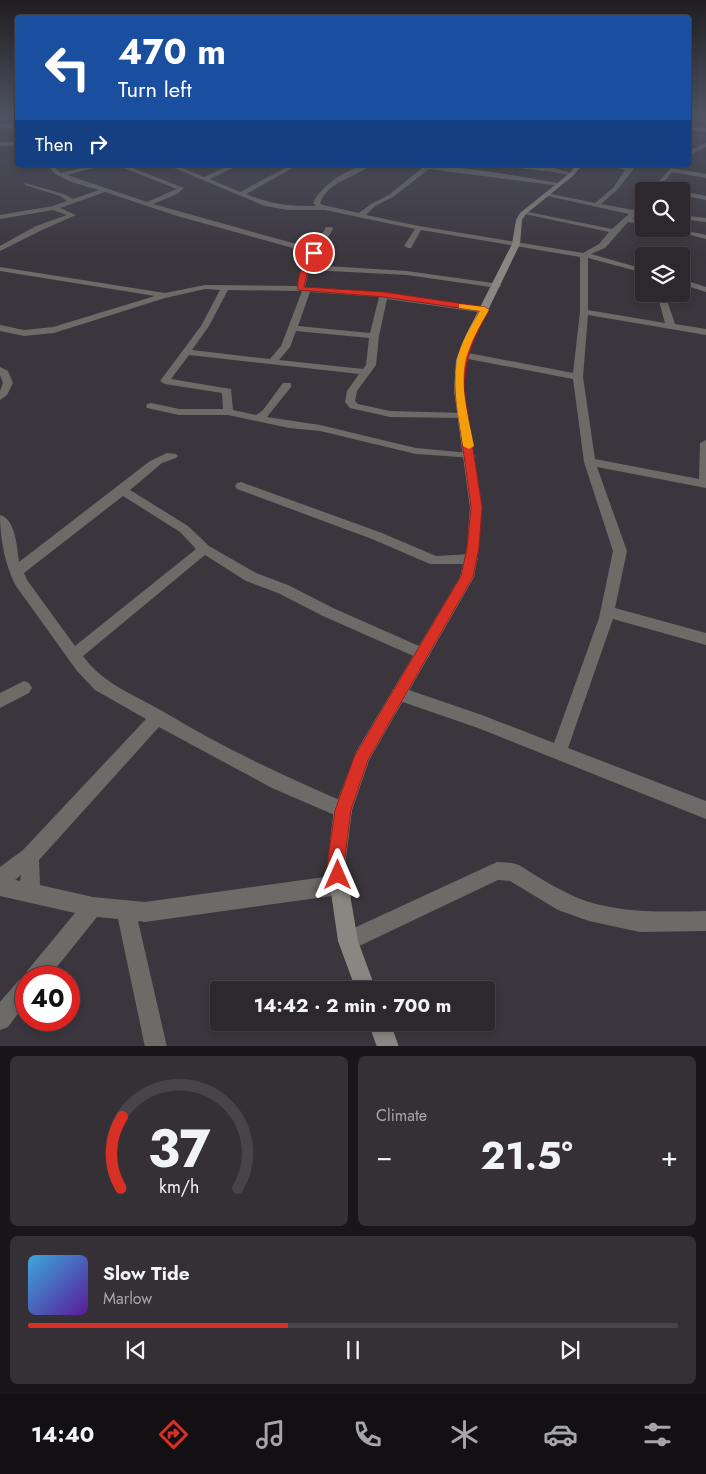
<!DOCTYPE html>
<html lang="en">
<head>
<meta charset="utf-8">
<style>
	:root { --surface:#2c282e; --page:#343036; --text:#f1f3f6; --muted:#a6a6aa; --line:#48444a; --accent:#d93025 }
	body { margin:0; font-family:Jost,sans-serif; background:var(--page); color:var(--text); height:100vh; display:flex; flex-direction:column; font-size:19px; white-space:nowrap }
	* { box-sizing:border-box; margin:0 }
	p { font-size:16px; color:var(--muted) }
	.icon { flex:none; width:28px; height:28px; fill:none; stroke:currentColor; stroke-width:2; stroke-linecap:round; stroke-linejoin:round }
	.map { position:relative; height:1046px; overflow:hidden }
	.drawer { display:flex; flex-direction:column; gap:10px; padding:10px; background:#181619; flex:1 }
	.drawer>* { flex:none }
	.top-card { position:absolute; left:15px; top:15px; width:676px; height:152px; border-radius:5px; box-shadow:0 2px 8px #0003,0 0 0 1px var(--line); background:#1a4fa0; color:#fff; overflow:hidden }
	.fabs { position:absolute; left:635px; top:182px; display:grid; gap:10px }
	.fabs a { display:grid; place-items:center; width:55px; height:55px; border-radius:5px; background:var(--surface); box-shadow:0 2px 8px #0003,0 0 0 1px var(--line); font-size:25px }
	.speed { position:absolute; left:15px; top:966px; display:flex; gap:10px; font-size:25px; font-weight:700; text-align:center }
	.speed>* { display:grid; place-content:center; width:65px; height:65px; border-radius:50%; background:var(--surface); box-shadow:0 2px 8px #0003,0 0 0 1px var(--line); line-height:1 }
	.speed .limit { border:8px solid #d22; background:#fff; color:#111 }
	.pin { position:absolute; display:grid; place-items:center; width:42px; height:42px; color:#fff; margin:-21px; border:2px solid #fff; border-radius:50%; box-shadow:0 1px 5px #0007 }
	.me { position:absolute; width:55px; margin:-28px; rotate:0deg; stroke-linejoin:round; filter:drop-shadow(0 0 4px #0008) }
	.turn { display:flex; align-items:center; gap:18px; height:105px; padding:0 20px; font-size:22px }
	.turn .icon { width:65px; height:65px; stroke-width:2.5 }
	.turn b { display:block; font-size:35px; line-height:42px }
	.then { display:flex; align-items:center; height:48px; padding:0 20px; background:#0003; gap:10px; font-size:19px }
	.big { font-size:38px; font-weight:700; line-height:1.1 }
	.drawer .card { flex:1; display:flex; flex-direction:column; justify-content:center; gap:8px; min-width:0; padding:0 18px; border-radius:8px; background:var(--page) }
	.drawer .dial { align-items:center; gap:0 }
	.dial svg { height:130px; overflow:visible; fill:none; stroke:var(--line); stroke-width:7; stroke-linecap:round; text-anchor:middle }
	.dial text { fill:var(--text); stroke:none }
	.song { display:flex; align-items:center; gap:15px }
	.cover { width:60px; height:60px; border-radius:8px; background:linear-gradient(135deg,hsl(200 70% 55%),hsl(270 70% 35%)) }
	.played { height:5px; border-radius:2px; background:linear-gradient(90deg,var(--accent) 40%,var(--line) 40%) }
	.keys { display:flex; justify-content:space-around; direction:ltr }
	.heat { display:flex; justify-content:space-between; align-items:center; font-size:28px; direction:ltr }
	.drawer .tiles { flex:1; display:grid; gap:10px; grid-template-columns:1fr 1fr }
	.card:last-child { grid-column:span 2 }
	.trip { position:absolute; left:210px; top:981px; width:285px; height:50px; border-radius:5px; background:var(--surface); box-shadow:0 2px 8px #0003,0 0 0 1px var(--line); font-weight:700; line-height:50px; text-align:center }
	.dock { display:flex; height:80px; justify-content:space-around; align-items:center; background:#121012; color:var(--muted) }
	.dock .icon { width:35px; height:35px }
	.dock .selected { color:var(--accent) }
	.dock b { font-size:22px; color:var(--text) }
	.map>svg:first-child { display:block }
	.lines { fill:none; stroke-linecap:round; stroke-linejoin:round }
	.street { fill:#6c6b67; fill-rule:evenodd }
	.secondary { fill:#898781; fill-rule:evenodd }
	.route { fill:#d93025; stroke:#8d1f18 }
	.slow { fill:#f59e0b }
</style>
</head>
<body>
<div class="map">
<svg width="706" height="1047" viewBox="0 0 706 1047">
	<rect width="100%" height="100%" fill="#3b363d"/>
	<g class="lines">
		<path class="street" d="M18,114v3l-18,4v-4z
			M0,123l18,3v4l-18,-3z
			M689,126l17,2v4l-17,-2z
			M0,142h18v4h-18z
			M706,143v4l-17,8v-4z
			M49,165h6l1,4 5,4 32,-8v3l-26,7 80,27 30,-13 -61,-24h9l59,23 -7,6 -24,10 161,45 12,-22h6l1,2 -22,36 96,6 93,13 1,2 -4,2 -90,-13 -98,-5 -4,17 79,5 104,16v4l-3,1 -98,-14 -8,37 -3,29 -19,26 -2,10 3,3 32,7 74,2 5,3 -1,2 -78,-1 -40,-9 -5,-6 2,-11 12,-17 -170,-19 -18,24 60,10 2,21 23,5 7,-5 20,-27h8v4l-24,30 53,8 96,23 54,5 6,3 -2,2 -58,-4 -96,-23 -31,-3 -61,-13h-49l-32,-7 -1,-2 1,-2 4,-1 28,6h44l-1,-16 -57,-9 -5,-3 41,-55 19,-36 -15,-1 -40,9 -111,35 -30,3 -24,-5v-6l24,5 29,-3 102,-31 -155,-25v-4l165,26 40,-8 92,1 6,-22 8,-11 -134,-37 -72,-24 -45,16 16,7 -34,15 -42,21v-5l36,-20 31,-11 -14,-5 -53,9v-4l53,-9 14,-5 -7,-5 -35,-11v-2l39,11 9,5 26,-9c-13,-4 -47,-11 -50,-25zM228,290l74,1 -21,55 -11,13 -78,-9 17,-24zM310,292l69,5 -9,36 -72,-7zM296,331l73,7 -3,27 -3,4 -84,-9 11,-13z
			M167,165h8l29,12 27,-12h8l-29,14 30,13 51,-27h7l-52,29c27,11 41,12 70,12l-3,-3c8,-18 38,-38 58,-38 -17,13 -42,16 -51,38l3,2 36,8 12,-9 18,-9 33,-27 -11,-3c49,0 99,10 147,18l2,1v2l-131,-17 -36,28 -18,9 -9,9 53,11 164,27 16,-9 10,-12 -89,-19 3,-2 89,18 17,-15 -86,-19 3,-2 49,10 18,-15 12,-18 -18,-5 21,2 9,-2 -20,25 -16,14 32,6 11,-8v6l-12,11 12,2v4l-16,-3 -23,26 -14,6 53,15v4l-56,-15v52l77,13 -8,-29h8l10,30 31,5v6l-118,-20 -5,62 12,82 104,20 1,-36 6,-3v48l-109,-21 30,84 -12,57 91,25v12l-93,-26 -45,129 138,53v18l-228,-91 -84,-29 -2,-5 2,-5 6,-2 82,28 72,28 45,-125 14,-67 -29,-89 -11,-83 -110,-21 -5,-3 5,-3 110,21 7,-61v-55l-159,-27 -10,18h-3l-4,-2 11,-17 -90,-19h-37l-23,-4z
			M491,165l63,3 20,6 -3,2 -17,-4z
			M671,168l35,6v4l-34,-6 -11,14 16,5 -19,-2 -8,2z
			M680,191h1l25,5v4l-25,-5z
			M681,215l25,3v4l-25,-3z
			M667,229h12l27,6v4z
			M681,279l25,8v5l-25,-8z
			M0,367l8,4 5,12 -6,12 -7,5v-9l3,-8 -3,-8z
			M167,453l9,1 2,2 -2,2 -14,5 -32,27 58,36 21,20 47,27 32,12 45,23 95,42 2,4 -2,4 -5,2 -5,-2 -95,-42 -45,-23 -32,-12 -41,-26 -122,101c20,28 52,39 81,56 59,36 122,65 185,92l3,6 -3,6 -6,3 -6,-3 -65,-28 -113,-61 -120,133 1,25 53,12 52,5 194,-27 7,3 3,7 -3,7 -7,3 -194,27 -7,-1 29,126h-22l-27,-128 -21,-2 -49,61h-22v25l-18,24 -8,3v-28l19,-22 5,-3 3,-6 48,-58 -75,-17v-29l23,-17 123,-131 -51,-29 -18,-19 -61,-85c-11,-21 -16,-47 -16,-71 16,4 17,34 19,47l131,-101zM123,496l57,36 16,17 -121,97 -48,-66 -3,-7zM21,875l-1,6 -5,-1z
			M241,482l141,51 54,23 35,-2 5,2 2,3 -2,3 -5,2h-41l-58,-25 -135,-50 -2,-3 2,-3z
			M24,681l5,2 3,5 -3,5 -29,15v-15z
			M497,862l15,1 7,2c16,10 33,21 50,29 41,20 92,18 137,17v20l-66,1 -51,-11 -31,-11 -48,-29 -12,-1 -143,68 -7,3 -7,-3 -3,-7 3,-7z"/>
		<path class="secondary" d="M576,165h6l-8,10 -48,39 -4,6 -2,24 -44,91 -10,25 -2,30 18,117 -3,41 -5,29 -105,183 -17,50 -7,55 13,76 18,49h-20l-18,-49 -11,-76 7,-55 22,-58 104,-175 7,-29 3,-41 -16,-117 2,-30 10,-25 46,-91 4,-24 4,-7 50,-40z
			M368,1022h22l9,25h-22z"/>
	</g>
	<linearGradient id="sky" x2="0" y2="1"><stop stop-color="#201e22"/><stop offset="0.44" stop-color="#4f5262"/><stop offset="1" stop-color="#4f5262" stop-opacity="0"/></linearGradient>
	<rect width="706" height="261" fill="url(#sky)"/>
	<path class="route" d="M314,251l3,2 -9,17 -4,17 80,5 101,15 4,3c-16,29 -24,46 -25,80l18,117 -3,41 -6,29 -105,183 -17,50 -7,55 2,10 -2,6 -6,2 -7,-2 -4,-16 8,-55 19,-53 107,-181 6,-28 4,-41 -16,-117c1,-34 9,-50 25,-79l-96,-14 -86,-7c-2,-11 6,-32 16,-39z"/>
	<path class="slow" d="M459,304l26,3 4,3c-9,15 -18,31 -23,48 -7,28 3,61 8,88l-5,3 -6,-3c-4,-28 -11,-57 -6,-85 3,-18 14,-35 23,-50l-21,-3z"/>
</svg>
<div class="fabs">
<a><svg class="icon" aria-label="search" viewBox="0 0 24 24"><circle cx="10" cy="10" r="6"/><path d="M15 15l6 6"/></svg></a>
<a><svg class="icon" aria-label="layers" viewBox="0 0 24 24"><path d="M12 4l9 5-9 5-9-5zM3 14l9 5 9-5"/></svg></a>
</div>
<div class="speed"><div class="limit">40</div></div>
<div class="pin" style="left:314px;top:253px;background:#d93025"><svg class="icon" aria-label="arrive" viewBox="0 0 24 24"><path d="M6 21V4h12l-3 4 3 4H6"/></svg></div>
<svg class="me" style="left:338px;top:875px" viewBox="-20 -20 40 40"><path d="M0-17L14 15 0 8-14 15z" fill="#d93025" stroke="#fff" stroke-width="4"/></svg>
<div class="trip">14:42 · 2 min · 700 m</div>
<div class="top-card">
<div class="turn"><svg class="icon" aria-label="left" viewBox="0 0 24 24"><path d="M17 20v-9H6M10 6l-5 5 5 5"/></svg><div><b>470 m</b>Turn left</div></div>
<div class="then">Then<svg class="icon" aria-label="right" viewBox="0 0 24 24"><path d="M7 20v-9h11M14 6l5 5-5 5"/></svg></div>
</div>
</div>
<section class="drawer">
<div class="tiles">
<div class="card dial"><svg viewBox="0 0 100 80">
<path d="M14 69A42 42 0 1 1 86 69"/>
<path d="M14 69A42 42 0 0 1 15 25" stroke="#d93025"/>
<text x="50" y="56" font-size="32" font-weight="700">37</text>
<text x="50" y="72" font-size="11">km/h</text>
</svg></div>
<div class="card"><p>Climate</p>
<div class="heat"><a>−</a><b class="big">21.5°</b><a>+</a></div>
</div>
<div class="card">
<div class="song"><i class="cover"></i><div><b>Slow Tide</b><p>Marlow</p></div></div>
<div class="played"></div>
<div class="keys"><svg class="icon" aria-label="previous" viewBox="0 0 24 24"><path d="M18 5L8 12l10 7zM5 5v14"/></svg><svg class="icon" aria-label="pause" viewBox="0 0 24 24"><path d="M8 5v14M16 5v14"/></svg><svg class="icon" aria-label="next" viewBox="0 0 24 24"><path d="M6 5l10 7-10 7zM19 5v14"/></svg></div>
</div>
</div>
</section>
<nav class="dock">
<b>14:40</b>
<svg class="icon selected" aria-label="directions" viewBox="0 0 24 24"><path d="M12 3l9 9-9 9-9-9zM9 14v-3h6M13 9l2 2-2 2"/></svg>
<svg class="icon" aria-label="music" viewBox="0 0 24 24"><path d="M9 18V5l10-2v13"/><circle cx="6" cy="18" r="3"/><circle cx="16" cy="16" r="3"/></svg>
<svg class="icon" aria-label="phone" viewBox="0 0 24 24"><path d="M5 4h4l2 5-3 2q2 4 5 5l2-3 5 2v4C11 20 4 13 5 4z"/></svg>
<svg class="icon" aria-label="climate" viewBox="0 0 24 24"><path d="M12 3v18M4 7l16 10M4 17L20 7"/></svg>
<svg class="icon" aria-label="car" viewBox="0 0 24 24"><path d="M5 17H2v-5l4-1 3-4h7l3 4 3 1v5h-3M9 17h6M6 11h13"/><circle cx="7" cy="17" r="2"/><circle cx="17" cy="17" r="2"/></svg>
<svg class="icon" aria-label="filters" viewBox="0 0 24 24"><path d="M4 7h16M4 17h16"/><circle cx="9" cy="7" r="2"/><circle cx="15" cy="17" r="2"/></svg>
</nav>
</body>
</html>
